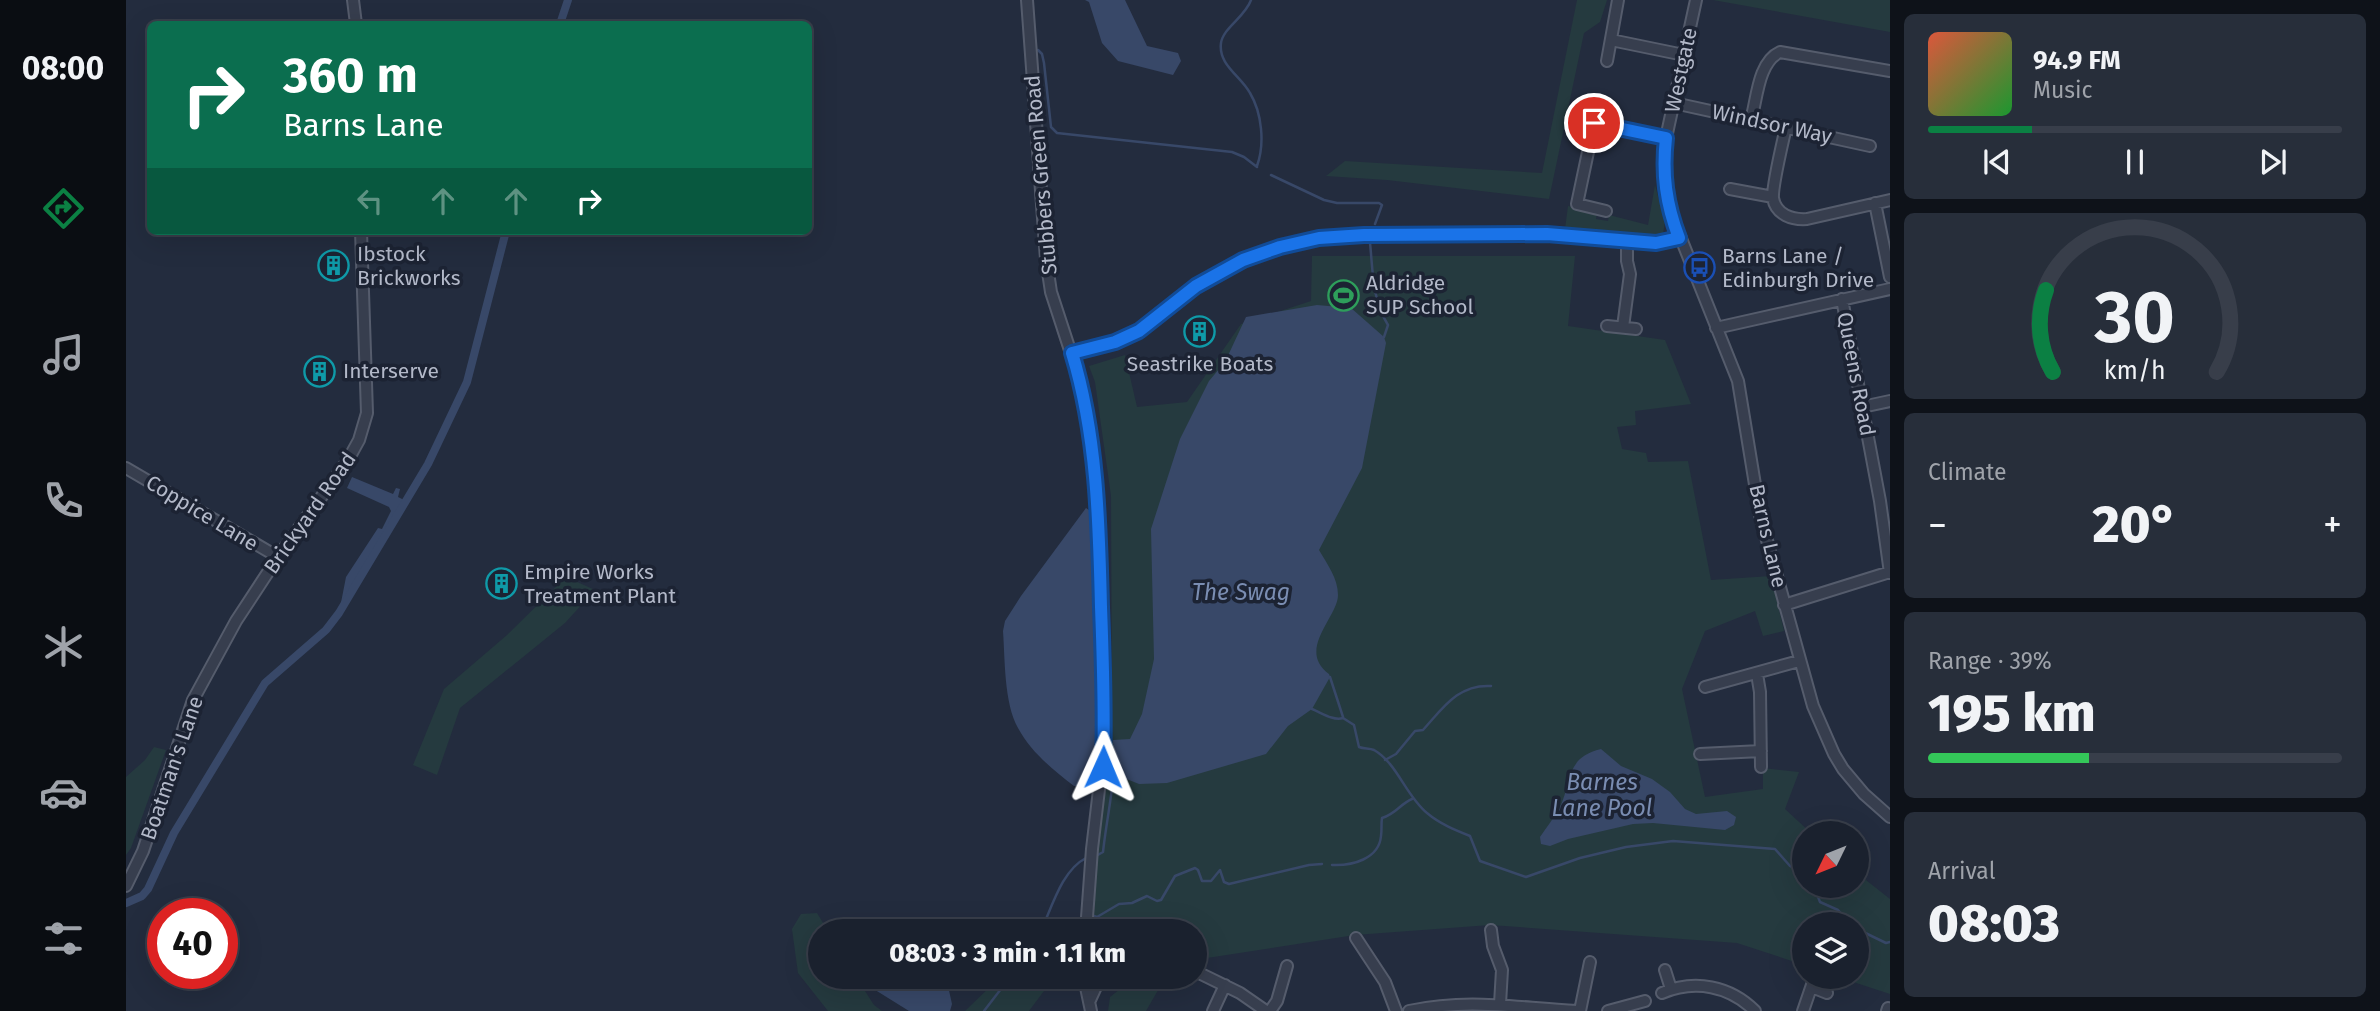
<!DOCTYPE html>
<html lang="en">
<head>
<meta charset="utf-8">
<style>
	:root { --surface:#1a212e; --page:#272e3a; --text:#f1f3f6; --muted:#9fa3aa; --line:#383e4a; --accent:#0b8043 }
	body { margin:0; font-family:"Fira Sans",sans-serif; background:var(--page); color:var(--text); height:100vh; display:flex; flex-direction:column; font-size:26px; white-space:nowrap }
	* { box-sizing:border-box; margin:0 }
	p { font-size:23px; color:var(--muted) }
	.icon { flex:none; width:38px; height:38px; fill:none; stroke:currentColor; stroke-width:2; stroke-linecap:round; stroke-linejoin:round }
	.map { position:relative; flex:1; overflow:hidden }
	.sheet { display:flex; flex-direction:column; gap:14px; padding:14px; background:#0e1219; width:490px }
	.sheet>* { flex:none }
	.guide { position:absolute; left:21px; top:21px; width:665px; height:214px; border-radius:10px; box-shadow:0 7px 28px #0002,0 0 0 2px var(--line); background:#0b6e4f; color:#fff; overflow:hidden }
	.needle { width:46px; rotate:227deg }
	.controls { position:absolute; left:1666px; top:821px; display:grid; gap:14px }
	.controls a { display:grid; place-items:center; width:77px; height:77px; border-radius:50%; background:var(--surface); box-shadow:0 7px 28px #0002,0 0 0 2px var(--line); font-size:35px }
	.speed { position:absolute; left:21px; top:898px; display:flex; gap:14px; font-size:35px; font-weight:700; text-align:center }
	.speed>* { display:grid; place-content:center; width:91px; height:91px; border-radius:50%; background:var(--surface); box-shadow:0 7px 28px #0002,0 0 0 2px var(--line); line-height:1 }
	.speed .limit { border:10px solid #d22; background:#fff; color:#111 }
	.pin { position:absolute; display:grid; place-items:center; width:60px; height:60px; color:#fff; margin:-30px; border:4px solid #fff; border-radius:50%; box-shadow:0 2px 7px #0007 }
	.me { position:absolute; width:77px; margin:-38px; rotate:1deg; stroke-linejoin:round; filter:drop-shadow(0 0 5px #0008) }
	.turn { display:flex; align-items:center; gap:24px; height:147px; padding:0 21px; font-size:32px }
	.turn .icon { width:91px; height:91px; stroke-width:2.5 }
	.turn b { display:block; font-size:49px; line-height:60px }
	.lanes { display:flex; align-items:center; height:66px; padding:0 21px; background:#0003; justify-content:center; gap:35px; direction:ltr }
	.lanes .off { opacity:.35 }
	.big { font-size:52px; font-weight:800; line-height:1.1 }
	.sheet .tile { flex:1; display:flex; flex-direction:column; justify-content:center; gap:10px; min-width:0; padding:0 24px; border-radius:10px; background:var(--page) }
	.sheet .dial { align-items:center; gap:0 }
	.dial svg { height:182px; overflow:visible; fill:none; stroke:var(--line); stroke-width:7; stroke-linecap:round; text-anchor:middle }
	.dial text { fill:var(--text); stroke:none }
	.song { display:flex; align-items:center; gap:21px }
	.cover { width:84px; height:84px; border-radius:10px; background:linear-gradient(135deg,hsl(10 70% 55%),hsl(130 70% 35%)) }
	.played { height:7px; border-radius:4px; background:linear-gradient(90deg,var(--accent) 25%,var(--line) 25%) }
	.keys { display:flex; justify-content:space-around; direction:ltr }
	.heat { display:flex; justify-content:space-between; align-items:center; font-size:38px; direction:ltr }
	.charge { height:10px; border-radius:5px; background:linear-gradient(90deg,#34c759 39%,var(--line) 0) }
	.trip { position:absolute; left:682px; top:919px; width:399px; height:70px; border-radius:35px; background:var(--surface); box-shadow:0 7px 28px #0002,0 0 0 2px var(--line); font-weight:800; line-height:70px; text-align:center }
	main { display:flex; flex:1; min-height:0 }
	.dock { display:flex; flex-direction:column; width:126px; justify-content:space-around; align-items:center; background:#0a0d12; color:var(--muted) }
	.dock .icon { width:49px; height:49px }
	.dock .active { color:var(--accent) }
	.dock b { font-size:32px; color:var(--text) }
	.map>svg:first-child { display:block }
	.green { fill:#253a3f }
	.water { fill:#384868 }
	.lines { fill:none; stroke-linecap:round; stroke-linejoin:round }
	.stream { stroke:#384868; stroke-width:2.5 }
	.canal { stroke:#384868; stroke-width:8 }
	.minor-casing { stroke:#555c6c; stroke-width:14 }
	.minor { stroke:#373e4e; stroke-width:10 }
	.route-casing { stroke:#114b97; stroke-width:18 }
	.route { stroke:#1a73e8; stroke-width:12 }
	.labels { text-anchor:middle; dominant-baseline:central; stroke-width:7; stroke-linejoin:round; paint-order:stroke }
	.street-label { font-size:21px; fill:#b3b9c9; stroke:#1c2333 }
	.poi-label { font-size:21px; fill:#b3b9c9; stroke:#1c2333; text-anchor:start }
	.water-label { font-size:23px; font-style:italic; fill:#7a8db2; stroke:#1c2333 }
</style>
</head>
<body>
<main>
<nav class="dock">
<b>08:00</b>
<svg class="icon active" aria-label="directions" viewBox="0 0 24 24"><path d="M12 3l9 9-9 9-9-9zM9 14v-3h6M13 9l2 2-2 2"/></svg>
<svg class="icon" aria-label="music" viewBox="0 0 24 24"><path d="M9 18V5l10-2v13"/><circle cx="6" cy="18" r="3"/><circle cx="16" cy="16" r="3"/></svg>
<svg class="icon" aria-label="phone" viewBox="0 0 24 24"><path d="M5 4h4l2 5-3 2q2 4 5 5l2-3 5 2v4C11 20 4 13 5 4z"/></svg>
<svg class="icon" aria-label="climate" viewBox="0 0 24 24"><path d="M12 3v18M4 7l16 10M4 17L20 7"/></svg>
<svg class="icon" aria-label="car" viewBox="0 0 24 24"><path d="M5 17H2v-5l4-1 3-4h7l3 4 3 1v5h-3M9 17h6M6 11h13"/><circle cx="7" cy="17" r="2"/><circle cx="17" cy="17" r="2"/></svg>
<svg class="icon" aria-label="filters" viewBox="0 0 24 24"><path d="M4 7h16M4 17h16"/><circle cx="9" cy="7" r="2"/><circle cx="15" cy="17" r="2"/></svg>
</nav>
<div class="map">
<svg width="1764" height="1011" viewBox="0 0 1764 1011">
	<rect width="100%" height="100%" fill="#232c3e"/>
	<path class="green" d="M1451,0h30l-7,22 -16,11 -35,166 -162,-19 -61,-4 19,-15 197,12z
		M1587,0h177v32z
		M1529,185l10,37 -2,12 -10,5 -88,-10 3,-23 29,7 -1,6 12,2 1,-6 39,10z
		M1186,256h263l-7,70 97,14 26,64 -56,7 1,14 -19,2 5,22 24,4 2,9 40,-1 23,119 60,-4 13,55 -21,5 -8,-25 -50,20 -23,58 23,108 58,-8v-21l36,4 -14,37 26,24h-7v53h53v-13l33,26v95l-52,-17 19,-1v-52h-53v41l-67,-22 -247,-18 -135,10 -148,23h-12v-27h-100l-1,-15 3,-64 15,-122 -1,-234 -16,-114 -6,-16 36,-11 12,52 50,-5 54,-78 70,-23z
		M440,577l29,13 -30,33 -105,85 -23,67 -24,-10 31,-76 63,-54z
		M28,747l12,3 -35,98 -5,7v-78l19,-17z
		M691,913l11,18h-7v45l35,1 18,28 8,6h-54l-30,-38 -6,-44 9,-15z
		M925,976l2,3 -24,32h-64l29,-28v-6z
		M1014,980l21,5 -15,26h-38l2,-14 14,-11z"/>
	<path class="water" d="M959,0h40l22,46 31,7 3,8 -8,14 -55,-14 -16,-18 -13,-41z
		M1191,305l34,3 33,29 2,6 -24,125 -43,82c8,14 19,28 19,45 0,22 -42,55 -9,79l1,3 -18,32 -24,17 -22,28 -99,29 -28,1 -15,-6 -10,-9 -1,-29 17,-1 12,-25 12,-55 -3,-130 29,-90 29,-58 16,-19 21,-45z
		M226,477l41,17 3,-6 4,1 -2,8 8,4 -67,112 7,-36 32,-49 4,1 9,-18 -2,-4 -42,-19z
		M960,508l7,5 6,191 -2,16 4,21h-5l-14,38 -5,7h-3c-22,-17 -43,-34 -56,-58 -14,-25 -13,-69 -15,-97l2,-10 16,-25z
		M1475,749l20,17 31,13 18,13 15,17 11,5 31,-3 9,6 -2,8 -9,5 -72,-7 -20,1 -65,15 -18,7 -9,-2 -1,-7c6,-9 13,-18 19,-28 14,-27 5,-51 42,-60z
		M735,977h85l6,27 -2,7h-41l-45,-28z"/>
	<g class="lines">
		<path class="stream" d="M1125,0c-6,17 -28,28 -30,43 -3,22 20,33 29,50 12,20 15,51 7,73
			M912,50l4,4 2,9 7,64 6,6 175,19 12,5 13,10
			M1145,175l53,25 13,3h42l3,2 -7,19
			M1244,243c3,28 2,57 18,82l-4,12
			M932,331l9,27
			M945,371l7,24
			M956,414l8,73
			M965,510v-9
			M1204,677l13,40
			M1186,709c10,4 21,12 31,9l11,7 5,22c5,2 10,1 15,3 23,13 32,46 53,63 13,11 28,17 43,23l10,25 46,16 54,-19 46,-11 47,-6 102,8 15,17 14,8
			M1259,760l11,-6 19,-23 8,-1c20,-22 35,-46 68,-44
			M970,856l7,-4c3,-28 9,-55 11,-83
			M1206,865c20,1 47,-6 49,-29 1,-7 0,-12 1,-18 14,-4 18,-14 30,-19
			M1688,886l6,16 18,8 12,14
			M968,916l3,1 22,-13 13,-1 15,-7 10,5 4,-1 14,-24 20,-8 3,2 4,11h9l9,-11 4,12 5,2 80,-19 13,-1
			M1731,929l29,14 4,-1
			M915,931c11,-24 21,-61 45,-73
			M858,1011l27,-35"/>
		<path class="canal" d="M434,24l8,-24
			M0,903l16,-7 6,-7 26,-56 91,-150 61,-53 13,-17 89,-149 39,-82 39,-151"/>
		<defs>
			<path id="minor" d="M227,0l3,24
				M901,0l19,259 5,33 30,92 9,44 7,65 7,254 -12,102 -6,82
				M1570,0l-30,138 -2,29 4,39 70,175 22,134 53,191 21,48 9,15 21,25 26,23
				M1485,40l73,15
				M1481,61l11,-61
				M1473,100l-22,104 29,7
				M1548,103l196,43
				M1625,120c6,-21 7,-58 29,-68l110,19
				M1468,123l72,15
				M1660,127c-3,14 -14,59 -13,71 3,17 19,22 34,21l83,-19
				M1604,189l43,8
				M1749,203l15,74
				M1716,299l38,202 10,72
				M1481,326l29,3
				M1497,327l7,-53 -3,-13v-19
				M1590,328l174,-39
				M946,353l43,-11 24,-11 57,-45 47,-26 37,-13 39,-9 45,-3 183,-1 109,9 23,-5
				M1736,407l28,-6
				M0,468l152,89
				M1658,605l106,-33
				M1631,674l3,18 1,75
				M1579,687l94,-26
				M1574,754l61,-3
				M0,886l17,-35 50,-151 43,-79 42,-64 70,-97 11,-20 8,-27 -6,-182
				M1365,930l2,16 9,24 -2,34
				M1230,938l29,44 11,29
				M1539,970l6,19
				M1069,971l45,22 26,18
				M958,978l7,33
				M1686,987l15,6
				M1536,993c33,-14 68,-7 93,18
				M964,1000l10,-22
				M1087,1011l12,-26
				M1144,1011l7,-10 10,-35
				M1283,1011c62,-13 106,-3 168,0
				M1454,1011l10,-49
				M1482,1011l37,-10
				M1677,1011l12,-35
				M1761,1011l1,-3"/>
		</defs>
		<use href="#minor" class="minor-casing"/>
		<use href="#minor" class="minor"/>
	</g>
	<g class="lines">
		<defs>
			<path id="route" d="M977,767c2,-54 0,-107 -2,-160 -2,-86 -4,-172 -29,-254l43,-11 24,-11 57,-45 47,-26 37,-13 39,-9 45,-3 183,-1 109,9 23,-5c-13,-34 -17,-64 -13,-100l-72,-15"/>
		</defs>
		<use href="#route" class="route-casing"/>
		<use href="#route" class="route"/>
	</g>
	<defs>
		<symbol id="building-ring" viewBox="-11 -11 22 22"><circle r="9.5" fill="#1c2333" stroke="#0f9aa8" stroke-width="1.5"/><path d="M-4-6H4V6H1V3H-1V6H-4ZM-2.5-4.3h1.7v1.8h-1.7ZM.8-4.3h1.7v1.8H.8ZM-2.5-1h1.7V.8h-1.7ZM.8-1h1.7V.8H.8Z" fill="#0f9aa8"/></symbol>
		<symbol id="bus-ring" viewBox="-11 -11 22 22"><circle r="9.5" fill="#1c2333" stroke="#1a4fb4" stroke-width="1.5"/><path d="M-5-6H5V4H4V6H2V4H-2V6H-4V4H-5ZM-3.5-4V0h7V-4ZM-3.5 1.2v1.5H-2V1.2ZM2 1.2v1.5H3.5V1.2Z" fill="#1a4fb4"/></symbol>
		<symbol id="stadium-ring" viewBox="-11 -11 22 22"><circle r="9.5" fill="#1c2333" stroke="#2e9e5b" stroke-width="1.5"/><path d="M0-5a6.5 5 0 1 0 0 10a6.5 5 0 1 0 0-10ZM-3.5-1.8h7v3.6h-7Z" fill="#2e9e5b"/></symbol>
	</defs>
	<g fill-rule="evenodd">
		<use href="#building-ring" x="190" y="248" width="35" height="35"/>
		<use href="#bus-ring" x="1556" y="250" width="35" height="35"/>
		<use href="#stadium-ring" x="1200" y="278" width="35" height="35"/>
		<use href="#building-ring" x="1056" y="314" width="35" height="35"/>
		<use href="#building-ring" x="176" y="354" width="35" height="35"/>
		<use href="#building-ring" x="358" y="566" width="35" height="35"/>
	</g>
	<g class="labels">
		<g class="street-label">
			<text transform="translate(1555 70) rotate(-78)">Westgate</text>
			<text transform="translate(1646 124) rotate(12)">Windsor Way</text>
			<text transform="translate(915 175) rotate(-95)">Stubbers Green Road</text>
			<text transform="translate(1730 374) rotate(79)">Queens Road</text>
			<text transform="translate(76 513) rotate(31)">Coppice Lane</text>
			<text transform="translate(184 513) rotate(-55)">Brickyard Road</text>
			<text transform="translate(1642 536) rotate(77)">Barns Lane</text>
			<text transform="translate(46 768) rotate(-71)">Boatman's Lane</text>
		</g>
		<g class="poi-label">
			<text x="231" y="254">Ibstock<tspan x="231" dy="24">Brickworks</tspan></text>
			<text x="1596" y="256">Barns Lane /<tspan x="1596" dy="24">Edinburgh Drive</tspan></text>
			<text x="1240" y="283">Aldridge<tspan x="1240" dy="24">SUP School</tspan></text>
			<text x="1074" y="364" text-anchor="middle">Seastrike Boats</text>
			<text x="217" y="371">Interserve</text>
			<text x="398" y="572">Empire Works<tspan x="398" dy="24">Treatment Plant</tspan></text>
		</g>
		<g class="water-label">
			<text x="1115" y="592">The Swag</text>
			<text x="1476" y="782">Barnes<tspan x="1476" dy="26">Lane Pool</tspan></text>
		</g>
	</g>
</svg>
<div class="controls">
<a><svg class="needle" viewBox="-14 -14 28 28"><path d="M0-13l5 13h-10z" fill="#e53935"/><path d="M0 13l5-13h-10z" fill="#9fa3aa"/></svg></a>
<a><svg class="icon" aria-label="layers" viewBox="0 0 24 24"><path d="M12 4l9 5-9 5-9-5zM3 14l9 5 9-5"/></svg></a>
</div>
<div class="speed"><div class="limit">40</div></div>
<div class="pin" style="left:1468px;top:123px;background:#d93025"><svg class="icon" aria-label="arrive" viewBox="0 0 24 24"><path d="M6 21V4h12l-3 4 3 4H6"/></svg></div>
<svg class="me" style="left:977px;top:767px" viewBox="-20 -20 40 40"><path d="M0-17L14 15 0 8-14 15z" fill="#1a73e8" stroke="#fff" stroke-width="4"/></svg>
<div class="trip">08:03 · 3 min · 1.1 km</div>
<div class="guide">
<div class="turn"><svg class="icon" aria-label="right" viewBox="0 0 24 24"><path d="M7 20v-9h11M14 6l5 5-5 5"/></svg><div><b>360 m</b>Barns Lane</div></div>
<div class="lanes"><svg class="icon off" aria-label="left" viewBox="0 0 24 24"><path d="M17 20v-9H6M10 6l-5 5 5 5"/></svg><svg class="icon off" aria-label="ahead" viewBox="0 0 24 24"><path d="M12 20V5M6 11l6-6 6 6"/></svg><svg class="icon off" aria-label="ahead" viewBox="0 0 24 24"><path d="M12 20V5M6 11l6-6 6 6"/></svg><svg class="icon" aria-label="right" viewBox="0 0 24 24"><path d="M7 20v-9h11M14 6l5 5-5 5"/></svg></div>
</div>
</div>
<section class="sheet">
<div class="tile">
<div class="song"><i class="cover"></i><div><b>94.9 FM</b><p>Music</p></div></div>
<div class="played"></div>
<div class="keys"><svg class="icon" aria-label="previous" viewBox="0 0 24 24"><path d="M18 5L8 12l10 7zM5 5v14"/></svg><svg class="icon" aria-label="pause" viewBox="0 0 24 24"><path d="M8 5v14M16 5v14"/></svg><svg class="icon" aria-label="next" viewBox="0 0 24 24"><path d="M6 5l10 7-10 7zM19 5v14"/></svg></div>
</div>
<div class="tile dial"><svg viewBox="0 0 100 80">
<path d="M14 69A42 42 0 1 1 86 69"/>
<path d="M14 69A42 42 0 0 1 11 33" stroke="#0b8043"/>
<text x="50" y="56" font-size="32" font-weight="700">30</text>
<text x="50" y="72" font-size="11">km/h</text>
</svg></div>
<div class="tile"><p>Climate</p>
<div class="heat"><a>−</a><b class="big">20°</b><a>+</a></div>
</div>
<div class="tile"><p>Range · 39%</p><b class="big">195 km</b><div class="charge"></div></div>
<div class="tile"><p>Arrival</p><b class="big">08:03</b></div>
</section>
</main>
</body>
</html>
